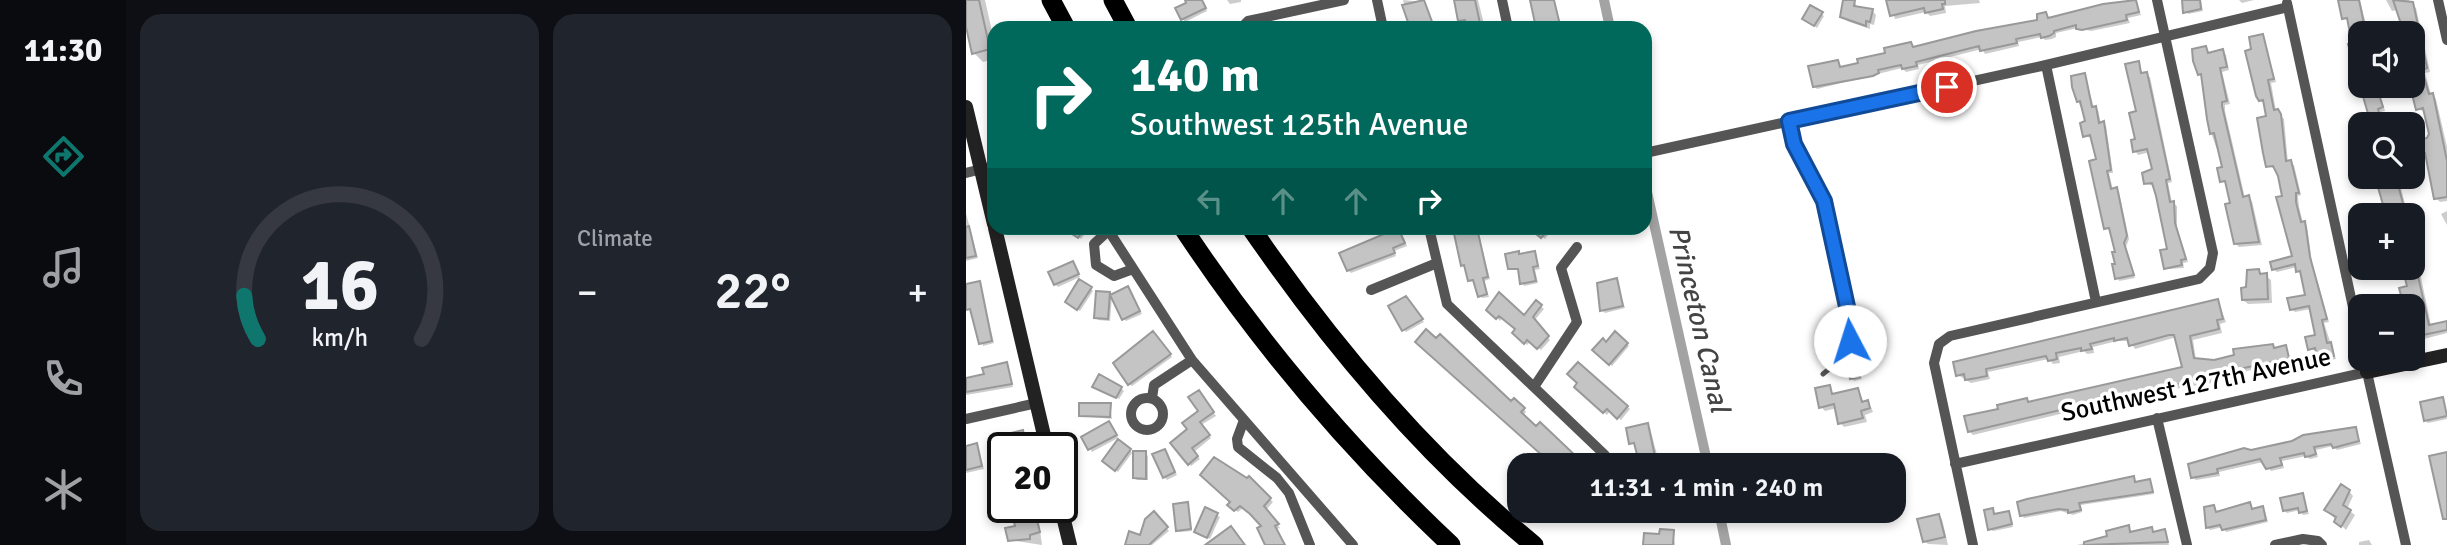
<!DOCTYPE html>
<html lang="en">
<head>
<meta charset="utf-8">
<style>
	:root { --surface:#171b24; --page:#20242c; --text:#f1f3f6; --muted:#9ea1a6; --line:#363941; --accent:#0f766e }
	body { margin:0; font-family:Signika,sans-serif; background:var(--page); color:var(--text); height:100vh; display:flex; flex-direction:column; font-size:26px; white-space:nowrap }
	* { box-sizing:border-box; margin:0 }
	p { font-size:23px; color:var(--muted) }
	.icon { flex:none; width:38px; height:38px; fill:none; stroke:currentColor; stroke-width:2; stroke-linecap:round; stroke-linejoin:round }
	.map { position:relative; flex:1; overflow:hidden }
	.sheet { display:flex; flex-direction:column; gap:14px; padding:14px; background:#0d0f14; width:840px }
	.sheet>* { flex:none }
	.hud { position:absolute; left:21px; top:21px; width:665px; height:214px; border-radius:21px; box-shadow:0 4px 10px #0003; background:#00695c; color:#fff; overflow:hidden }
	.buttons { position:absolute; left:1382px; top:21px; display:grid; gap:14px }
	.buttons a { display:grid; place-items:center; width:77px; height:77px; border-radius:14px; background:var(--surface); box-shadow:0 4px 10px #0003; font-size:35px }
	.speed { position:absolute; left:21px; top:432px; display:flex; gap:14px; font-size:35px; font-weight:700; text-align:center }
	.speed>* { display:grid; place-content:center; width:91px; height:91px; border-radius:50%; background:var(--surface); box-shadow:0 4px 10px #0003; line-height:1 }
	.speed .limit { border:4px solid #111; border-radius:10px; background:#fff; color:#111 }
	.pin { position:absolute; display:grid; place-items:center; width:60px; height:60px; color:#fff; margin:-30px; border:4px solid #fff; border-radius:50%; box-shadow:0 2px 7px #0007 }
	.me { position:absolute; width:77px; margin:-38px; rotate:355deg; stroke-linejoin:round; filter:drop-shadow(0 0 5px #0008) }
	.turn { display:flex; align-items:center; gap:24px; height:147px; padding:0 28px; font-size:32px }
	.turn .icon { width:91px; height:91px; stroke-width:2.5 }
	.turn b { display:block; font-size:49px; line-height:60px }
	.lanes { display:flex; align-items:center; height:66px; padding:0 28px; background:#0003; justify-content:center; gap:35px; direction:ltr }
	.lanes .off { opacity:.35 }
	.big { font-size:52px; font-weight:600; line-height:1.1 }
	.sheet .widget { flex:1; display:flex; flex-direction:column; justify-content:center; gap:10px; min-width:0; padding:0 24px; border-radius:21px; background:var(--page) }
	.sheet .dial { align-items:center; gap:0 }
	.dial svg { height:182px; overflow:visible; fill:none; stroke:var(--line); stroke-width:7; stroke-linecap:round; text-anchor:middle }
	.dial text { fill:var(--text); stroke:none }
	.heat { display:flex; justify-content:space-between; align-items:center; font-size:38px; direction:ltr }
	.sheet .tiles { flex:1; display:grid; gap:14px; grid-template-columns:repeat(2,1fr) }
	.trip { position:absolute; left:541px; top:453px; width:399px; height:70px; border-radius:21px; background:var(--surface); box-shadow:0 4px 10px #0003; font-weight:600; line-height:70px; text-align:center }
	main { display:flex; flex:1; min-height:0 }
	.tabs { display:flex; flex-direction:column; width:126px; justify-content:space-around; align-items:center; background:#090b0e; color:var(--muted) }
	.tabs .icon { width:49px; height:49px }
	.tabs .current { color:var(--accent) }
	.tabs b { font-size:32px; color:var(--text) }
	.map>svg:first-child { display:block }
	.shadow { fill:#0003 }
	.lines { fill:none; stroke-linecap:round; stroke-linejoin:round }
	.canal { stroke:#a3a3a3; stroke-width:10 }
	.building { fill:#c4c4c4; stroke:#999; stroke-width:2 }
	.lane { stroke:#555; stroke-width:5 }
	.street { stroke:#555; stroke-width:10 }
	.secondary { stroke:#222; stroke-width:14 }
	.highway { stroke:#000; stroke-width:19 }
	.route-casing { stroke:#114b97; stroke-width:18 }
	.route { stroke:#1a73e8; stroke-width:12 }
	.labels { text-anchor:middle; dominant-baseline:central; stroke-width:7; stroke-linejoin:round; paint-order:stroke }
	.street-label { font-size:26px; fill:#000; stroke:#fff }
	.water-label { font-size:28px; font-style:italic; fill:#444; stroke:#fff }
</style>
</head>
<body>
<main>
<nav class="tabs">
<b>11:30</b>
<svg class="icon current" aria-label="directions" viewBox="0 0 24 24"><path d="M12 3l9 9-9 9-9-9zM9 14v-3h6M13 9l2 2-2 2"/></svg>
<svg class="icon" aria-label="music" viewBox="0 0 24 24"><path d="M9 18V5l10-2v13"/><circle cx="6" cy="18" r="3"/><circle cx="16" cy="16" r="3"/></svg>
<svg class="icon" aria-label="phone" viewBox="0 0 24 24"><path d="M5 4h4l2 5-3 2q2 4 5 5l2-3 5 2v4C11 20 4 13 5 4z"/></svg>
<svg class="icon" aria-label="climate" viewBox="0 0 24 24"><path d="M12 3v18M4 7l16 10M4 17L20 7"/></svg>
</nav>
<section class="sheet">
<div class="tiles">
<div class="widget dial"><svg viewBox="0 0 100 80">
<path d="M14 69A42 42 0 1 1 86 69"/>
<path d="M14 69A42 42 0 0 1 8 50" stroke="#0f766e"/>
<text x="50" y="56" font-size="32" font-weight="700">16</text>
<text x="50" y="72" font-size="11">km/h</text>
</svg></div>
<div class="widget"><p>Climate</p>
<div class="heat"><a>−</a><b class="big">22°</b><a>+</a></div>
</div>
</div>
</section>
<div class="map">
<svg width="1481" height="545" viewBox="0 0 1481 545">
	<rect width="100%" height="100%" fill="#fff"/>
	<path class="shadow" d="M0,0h19l9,40v19l-11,3 -9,-9 -8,-34z
		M229,0h7l5,11 -22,11 -8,-13z
		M261,0h14v2l-11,2z
		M437,0l21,2 11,26h-24z
		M489,0h23l7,28h-17l-1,-6 -4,1z
		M563,0h22l10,28h-24z
		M879,0l9,1 4,7 14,2 4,5 -2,10 -4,-1v5l-23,-8 -5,-5z
		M922,0h91l1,3 -35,3 1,7 -16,3 -4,-4 -31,7z
		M1217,0h18l2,11 -15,3z
		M1273,0h15l-12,3z
		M1374,0h20l8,33h-7v53h17l7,25 -4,1 3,12h-20v-3l7,-2 -6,-22 -6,-3 -3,-11 3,-1 -9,-37 5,-1 -5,-23 -7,-3z
		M1420,0h23l1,5 6,3 14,64 -5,1 6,22 5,4 11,48v54l-7,1 -4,-4 -9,-41 -4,-4 7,-19 -4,-22 -9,-3 -5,-23 1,-53h-7l-9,-23 -5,1z
		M1169,1l6,14 -13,3 2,5 -39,8 -13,-3 -22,5v4l-4,2 -7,1 -3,-3 -24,5 1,4 -34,8 -3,-5 -64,16 1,4 -13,3 -4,-4 -85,21 -3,-3 23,-24 4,7 70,-25 3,3 125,-25 7,-8 3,5z
		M845,7l13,9 -7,12 -10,-7z
		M1296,36l14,46 -5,1 5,28 8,8 4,44 6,2 7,30 -3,1 1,11 4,16 4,3 5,36 17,60 -5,1 12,36 -13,3 -5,-11 -9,-2 8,-13 -6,-27 -16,3 -4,-3 16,-13 -6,-21 -4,-8 -20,5 -4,-3 21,-12 -18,-88 -8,-3v-48l-3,-15 -5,-3 -7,-49z
		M1240,48l4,6 12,-3 4,4 3,15 -7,2 8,32 -5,1v6l20,87 7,3 10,44 -23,2 -4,-4 -3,-39 -4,-19 -6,-4 2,-13 -13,-35 -7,-36 4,-1 -4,-18 -4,-4z
		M1172,63l5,12 7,2 22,105 -4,1 4,20 5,3v21l11,35 -5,1 1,5 -16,1 -3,-3 4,-16 -15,-64 -8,-2 8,-14 -4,-18 -12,3 -3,-4z
		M1119,75l9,33 4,2 3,14 5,2 7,47h-4l4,17 6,2 10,47 -3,8 9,31 -16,3 -8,-51 -6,-2 -12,-90 -8,-2 2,-13 -9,-22z
		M1411,177h21l10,38h-20z
		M1481,211v14l-6,-11z
		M0,213l12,45 -12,3z
		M98,228h22l2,2 -7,9z
		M494,228h17l13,51 -6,2 5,16 -7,1 -6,-16 -7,-1 -6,-16z
		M565,228h22l-8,11z
		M432,229l9,17 -13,5 2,5 -45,17 -3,-3z
		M1447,238l18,88 15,1 1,6 -31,8 -3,-3v-32h-8l-4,-17 8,-2 -6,-19h10z
		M568,253l6,16 -5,1 3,13 -14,3 -4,-15 -10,-3z
		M107,263l7,14 -22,10 -3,-3z
		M1293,271l12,9 1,23 -24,1 -5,-4z
		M650,280l9,28 -20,5 -3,-3z
		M14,283l14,60 -11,3 -17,-49v-11z
		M162,288l14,26 -16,7 -2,-2z
		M125,289l2,2 -13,20 -10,-7z
		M143,294l3,2 -2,25 -12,-1 -2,-3z
		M533,295l25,22 12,-15 8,7 -10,12 16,19 -9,10 -10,-9 -4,4 -10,-9v-7l-14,-12 -3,4 -12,-14z
		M1252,301l8,21 -6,2 2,9 -29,7 3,20 18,2 59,-16 3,3 9,-2 6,14 -70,16 -9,6 -64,10 -175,42 -4,-4 31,-21 27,-10 3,4 154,-36 -7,-30h-4l-38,11 -5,-8h-13l-24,6 1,6 -7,1 -3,-3 -25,6 1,6 -7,1 -4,-5 -61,13 2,7 -19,4 -13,-8z
		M451,311l7,11 -18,10 -2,-2z
		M650,334l13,12 -17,20 -17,-16 11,-6z
		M190,336l16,21 -40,29 -3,-2z
		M40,364l7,23 -47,8v-15l20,-5z
		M612,364l52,45 -9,11 -11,-9 -3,4 -31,-28 3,-4z
		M891,370l5,9 -8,2 -3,-3z
		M863,387l5,8 24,-6 6,14 7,4 2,5 -8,3 2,7 -23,5 -4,-4 -3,-15 -12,3 -4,-4z
		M155,388l3,3 -5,8 -22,-10z
		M236,395l14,21 -15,9 10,13 -17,14 6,7 -9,7 -18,-23 16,-13 11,-19z
		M1476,399l5,20 -19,4 -3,-3z
		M545,403l13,6 2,3 -3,3 13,14 44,33 -3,4h-24z
		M144,405l2,14 -31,-3z
		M681,425l3,3 10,38h-20l-4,-21 -5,-2z
		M146,426l6,12 -26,14 -9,-14z
		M1389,429l6,15 -24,6 -4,-4 -17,4 2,7 -8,2 -4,-3 -24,5 2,7 -13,3 -8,-9 -44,10 1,4 -24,4 -4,-3 59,-25z
		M11,445l7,24 -18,4v-26z
		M164,450l2,3 -14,19 -11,-9z
		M198,451l13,24 -10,5 -3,-3z
		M179,453l3,3v24h-11l-3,-3z
		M1167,478l4,5 12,-2 5,13 -73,11 1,7 -9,3 -12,-4 -37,7 -2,-3z
		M283,479l24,23 -7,8 14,18 -3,1 9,16h-19l-3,-18 -21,-19 -5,4 -6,-4 -1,-6 -15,-12z
		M1383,491l4,5 -6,13 8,6 -9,15 -20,-20z
		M1336,495l7,19 -6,1 -3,-5 -13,3 -3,-3z
		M221,504l5,27 -12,1 -3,-2z
		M1284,504l3,6 10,-2 2,3 3,11 -42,10 -3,-5 -13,3 -3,-3 7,-20 3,6z
		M51,508h20l5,37 -32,-5 7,-13z
		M240,510l14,7 -10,22 -11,-5z
		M1026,510l3,6 13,-3 5,14 -20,4 -3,-2z
		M188,514l15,17 -17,14h-25l15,-8z
		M972,516l4,3 6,26 -20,-1 -4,-3z
		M1162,527l4,7 19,-5 3,4 10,-2 5,14h-92l32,-8z
		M707,532l2,13h-30l16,-9z
		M1403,540l3,5h-13v-3z"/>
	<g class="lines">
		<path class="canal" d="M638,0l6,28
			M679,183l63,283
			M753,511l7,34"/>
	</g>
	<path class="building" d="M0,0h13l11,49 -18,5 -6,-27z
		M219,0h17l4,8 -25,12 -6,-12 11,-5z
		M458,0l10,27 -24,1 -8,-23z
		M488,0h21l6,28h-14l-2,-8 -7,1z
		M564,0h24l6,25 -24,3z
		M877,0h12l-1,6 19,3 -3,13 -4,-1v5l-26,-9z
		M920,0h59v4h-3l1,5 -18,4 -1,-5 -34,8z
		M1170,0l3,12 -13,3 1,5 -45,10 -6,-1v-4l-22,6v2l-5,3 -8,2 -1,-4 -24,5 1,4 -37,8 -1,-5 -63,16 1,4 -15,3 -1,-4 -23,5 1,3 -6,3 -60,11 -5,-21 30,-6 2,7 18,-4 -1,-4 28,-6 -1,-5 27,-6 2,5 63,-16 61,-11v-6l9,-2 2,6 55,-14z
		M1216,0h18l1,9 -18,4z
		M1372,0h21l7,33h-5v49h-3l-10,-38 4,-1 -5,-25 -5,1z
		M1427,0l20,2 14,66 -5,2 7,24 4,-1 14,68v36l-13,2 -9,-46 -4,1 -3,-14 9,-2 2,-4 -6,-26 -7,2 -6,-24h3v-53h-9z
		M844,5l13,7 -9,14 -12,-7z
		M1297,34l11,45 -6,1 6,30 4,-1 3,5 5,47 5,-1 8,33h-3v9l5,20 4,-1 5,36 17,62 -5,1 5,23 4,-1 3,14 -16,4 -3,-12 -7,2 -3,-13 10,-2 -6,-29 -19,4 -3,-12 18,-3 -5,-24 -4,1 -1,-8 -23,6 -2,-8 22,-6 -16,-59 6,-1 -4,-20 -5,-10 -7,1 -3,-14 -6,-35 9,-2 -3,-16 -4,1 -3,-5 -11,-45 6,-2 -2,-12z
		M1240,46l2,7 15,-4 4,18 -7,1 7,33 -5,1v4l21,91 6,-2 10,47 -25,2 -9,-40 5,-1 -5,-22 -5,1 -3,-14 5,-1 -8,-34 -4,1 -3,-15 -6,-45 -3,1 -5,-14 -1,-12z
		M1173,61l2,12 6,-1 23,107 -4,1 4,22 4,-1 1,22 11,36 -5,1 1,5 -18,4 -4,-19 7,-1 -11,-53 -4,-13 -8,1 -2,-11 10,-4 -5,-20 -14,3 -2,-12 4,-1 -6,-26 7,-2 -11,-47z
		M1119,73l7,34 4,-1 3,17 5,-2 7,49 -4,1 4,18 6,-2 10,49 -3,7 10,32 -19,4 -3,-15h3l-3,-12h3l-6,-24 -5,1 -15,-68 7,-2 -6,-24 -7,2 -3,-14 5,-2 -5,-20 -3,1 -5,-15 -1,-11z
		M1394,86h16l7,21 -5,2 4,15h-11z
		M1409,177h21l10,38h-20z
		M3,226l7,30 -10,2v-31z
		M97,228h22l-7,10z
		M432,228l7,15 -12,5 2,5 -48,18 -8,-18z
		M511,228l11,49 -5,1 4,16 -9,3 -5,-17 -5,1 -4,-16 -3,1 -8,-37z
		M563,228h21l-9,10z
		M553,251v3l16,-3 3,15 -5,1 3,14 -16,3 -2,-15h-10l-3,-15z
		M107,261l6,13 -25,11 -6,-13z
		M1450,267l13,58 18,-4v9l-34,7v-37l-10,3 -4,-15 8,-2 -4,-15z
		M1293,269l1,5 7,-1 1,26 -26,1 -1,-12 5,-1 1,-17z
		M651,278l6,28 -23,5 -3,-28z
		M113,279l13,8 -15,23 -12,-8z
		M14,281l12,60 -13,3 -9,-35 -4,1v-26z
		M162,286l12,25 -18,9 -12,-25z
		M130,291l14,1 -2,27 -14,-1z
		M533,292l25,23 12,-15 6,5 -9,12 16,19 -12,13 -10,-9 -3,4 -12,-11 3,-4 -16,-13 -3,3 -10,-9z
		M440,296l17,23 -21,12 -14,-25z
		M1252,299l5,20 -6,1 2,9 -29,7 4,22 20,2 20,-5 -1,-6 40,-5 1,4 12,-3 3,13 -72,16 -9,5 -64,11 -176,42 -4,-16 34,-7 -1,-4 30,-7 1,4 154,-35 -8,-32h-5l-40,11 -2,-8 -13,3v-3l-24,6 2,5 -11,2v-3l-25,5 1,6 -4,1 -5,1 -2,-5 -60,13 1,7 -10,2 -12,2 -1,-6 -8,2 -3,-14z
		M460,329l10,9 4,-4 71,67 3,-3 11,10 -4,4 15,14 4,-4 38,36 -6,8h-18l-139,-124z
		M187,331l18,23 -43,31 -15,-22z
		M649,331l13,12 -19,22 -17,-15 11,-12 3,4z
		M41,362l5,22 -46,8v-14l18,-4 -2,-6z
		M612,362l50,44 -11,13 -10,-10 -4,4 -29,-26 3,-4 -10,-9z
		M892,368l2,9 -10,2 -2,-9z
		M133,374l23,13 -6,11 -24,-11z
		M864,385l2,9 26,-6 4,14 6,-2 2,8 -9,3 2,7 -25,6 -4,-20 -15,4 -4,-20z
		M233,390l15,22 -14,10 10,13 -18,13 6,8 -10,9 -18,-22 17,-14 -5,-6 16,-12 -10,-14z
		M1477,397l4,19 -23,5 -4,-19z
		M113,403h32l-1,14 -31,-1z
		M143,421l8,14 -29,15 -7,-13z
		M682,423l2,10 7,33h-17l-6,-23 -5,1 -3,-16z
		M1390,427l3,14 -26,7 -2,-4 -17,3 2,7 -6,2 -5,1 -1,-4 -24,5 2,7 -16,4 -6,-10 -43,10 1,4 -27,5 -3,-14 56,-16 7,2 41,-9 11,-6z
		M57,430l3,18 -24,1 -3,-13z
		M152,439l13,10 -16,22 -13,-10z
		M11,443l5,23 -16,4v-24z
		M199,449l10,23 -12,6 -11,-24z
		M167,451h13v28l-13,-1z
		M1481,452v67h-4l-14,-63z
		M248,457l33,21 2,-2 22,22 -7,8 15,18 -4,2 10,19h-20l-8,-17 4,-2 -11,-12 -10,-8 -6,5 -7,-6 3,-3 -30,-27z
		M1168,476l1,6 15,-3 3,13 -74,11 2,7 -13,3v-3l-10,-1 -38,7 -3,-14 10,-3z
		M1375,484l9,6 -7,15 8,5 -10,17 -7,-5 2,-5 -12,-7z
		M1337,493l4,18 -8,2 -1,-5 -15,3 -3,-13z
		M222,502l3,27 -15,2 -3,-27z
		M1284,502l2,7 11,-3 3,14 -44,10 -2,-5 -14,3 -2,-21 10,-2 2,7z
		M239,507l13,6 -11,25 -13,-6z
		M68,508l6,24 -10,3v4l-22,2 -3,-13 10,-2 -3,-13z
		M1027,508l1,6 15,-3 3,13 -24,6 -4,-20z
		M188,511l14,16 -19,18h-24l4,-14 11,4 5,-16z
		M973,514l6,23 -22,5 -6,-23z
		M1163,525l1,7 22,-5 1,5 12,-3 3,13 -84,3v-3l23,-6 -1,-5z
		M265,526l14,19h-40z
		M694,529l14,1 -1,15h-30l1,-12 15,1z"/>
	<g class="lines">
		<path class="lane" d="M823,121l5,23 30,57 27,124c-1,23 -10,35 -28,49"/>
		<path class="street" d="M411,0l6,28
			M536,0l6,28
			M1472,0l9,40
			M1321,3l74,341
			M275,28l7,-7 96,-21
			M1080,65l50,237
			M679,153l401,-88 242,-58
			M0,173l28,-7
			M141,228l85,132 161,185
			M463,228l18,76 158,151 1,11
			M143,230l-15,14 2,21 18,11 19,-7
			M405,290l66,-27
			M1398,359l42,186
			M568,387l43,-65 -16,-54 16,-21
			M165 414a16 16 0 1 1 32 0a16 16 0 1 1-32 0Z
			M186,398l2,-13 38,-25
			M1191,418l30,127
			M0,419l71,-16
			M278,420l-7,19 1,8 39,31 12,15 21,52
			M989,464l412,-92
			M1007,545l-39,-182 5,-19 11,-8 249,-57 11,-11 3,-15 -56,-253
			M1309,545l28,-6 15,2 4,4"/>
		<path class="secondary" d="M0,107l28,117
			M29,228l52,220
			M1401,372l80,-17
			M95,508l9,37"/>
		<path class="highway" d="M85,0l15,28
			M147,0l15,28
			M217,228c76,115 167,222 268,317
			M285,228c79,115 174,228 283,317"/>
	</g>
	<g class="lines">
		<defs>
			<path id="route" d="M884,341l1,-16 -27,-124 -30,-57 -5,-23 158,-34"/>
		</defs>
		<use href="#route" class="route-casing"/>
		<use href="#route" class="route"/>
	</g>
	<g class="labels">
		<g class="street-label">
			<text transform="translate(1230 385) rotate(-12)">Southwest 127th Avenue</text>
		</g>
		<g class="water-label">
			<text transform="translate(733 319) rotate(77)">Princeton Canal</text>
		</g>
	</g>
</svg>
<div class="buttons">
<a><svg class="icon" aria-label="sound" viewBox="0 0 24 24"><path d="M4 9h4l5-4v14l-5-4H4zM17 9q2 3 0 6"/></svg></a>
<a><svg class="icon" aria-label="search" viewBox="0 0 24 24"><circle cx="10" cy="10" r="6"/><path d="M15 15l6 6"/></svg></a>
<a>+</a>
<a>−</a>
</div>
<div class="speed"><div class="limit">20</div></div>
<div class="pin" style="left:981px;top:87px;background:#d93025"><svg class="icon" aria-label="arrive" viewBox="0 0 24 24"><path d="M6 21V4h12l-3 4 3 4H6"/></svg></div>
<svg class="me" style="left:884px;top:341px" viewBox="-20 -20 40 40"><circle r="19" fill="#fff"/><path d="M0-13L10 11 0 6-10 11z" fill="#1a73e8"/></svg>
<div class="trip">11:31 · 1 min · 240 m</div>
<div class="hud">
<div class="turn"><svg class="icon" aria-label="right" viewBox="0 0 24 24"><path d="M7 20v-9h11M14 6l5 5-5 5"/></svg><div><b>140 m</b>Southwest 125th Avenue</div></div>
<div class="lanes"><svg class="icon off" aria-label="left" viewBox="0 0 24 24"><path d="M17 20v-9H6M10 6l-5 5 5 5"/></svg><svg class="icon off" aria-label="ahead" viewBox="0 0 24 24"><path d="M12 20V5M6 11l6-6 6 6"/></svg><svg class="icon off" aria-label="ahead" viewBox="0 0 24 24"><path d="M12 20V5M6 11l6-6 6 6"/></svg><svg class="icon" aria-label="right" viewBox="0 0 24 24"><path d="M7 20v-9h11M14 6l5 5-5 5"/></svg></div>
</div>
</div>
</main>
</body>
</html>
